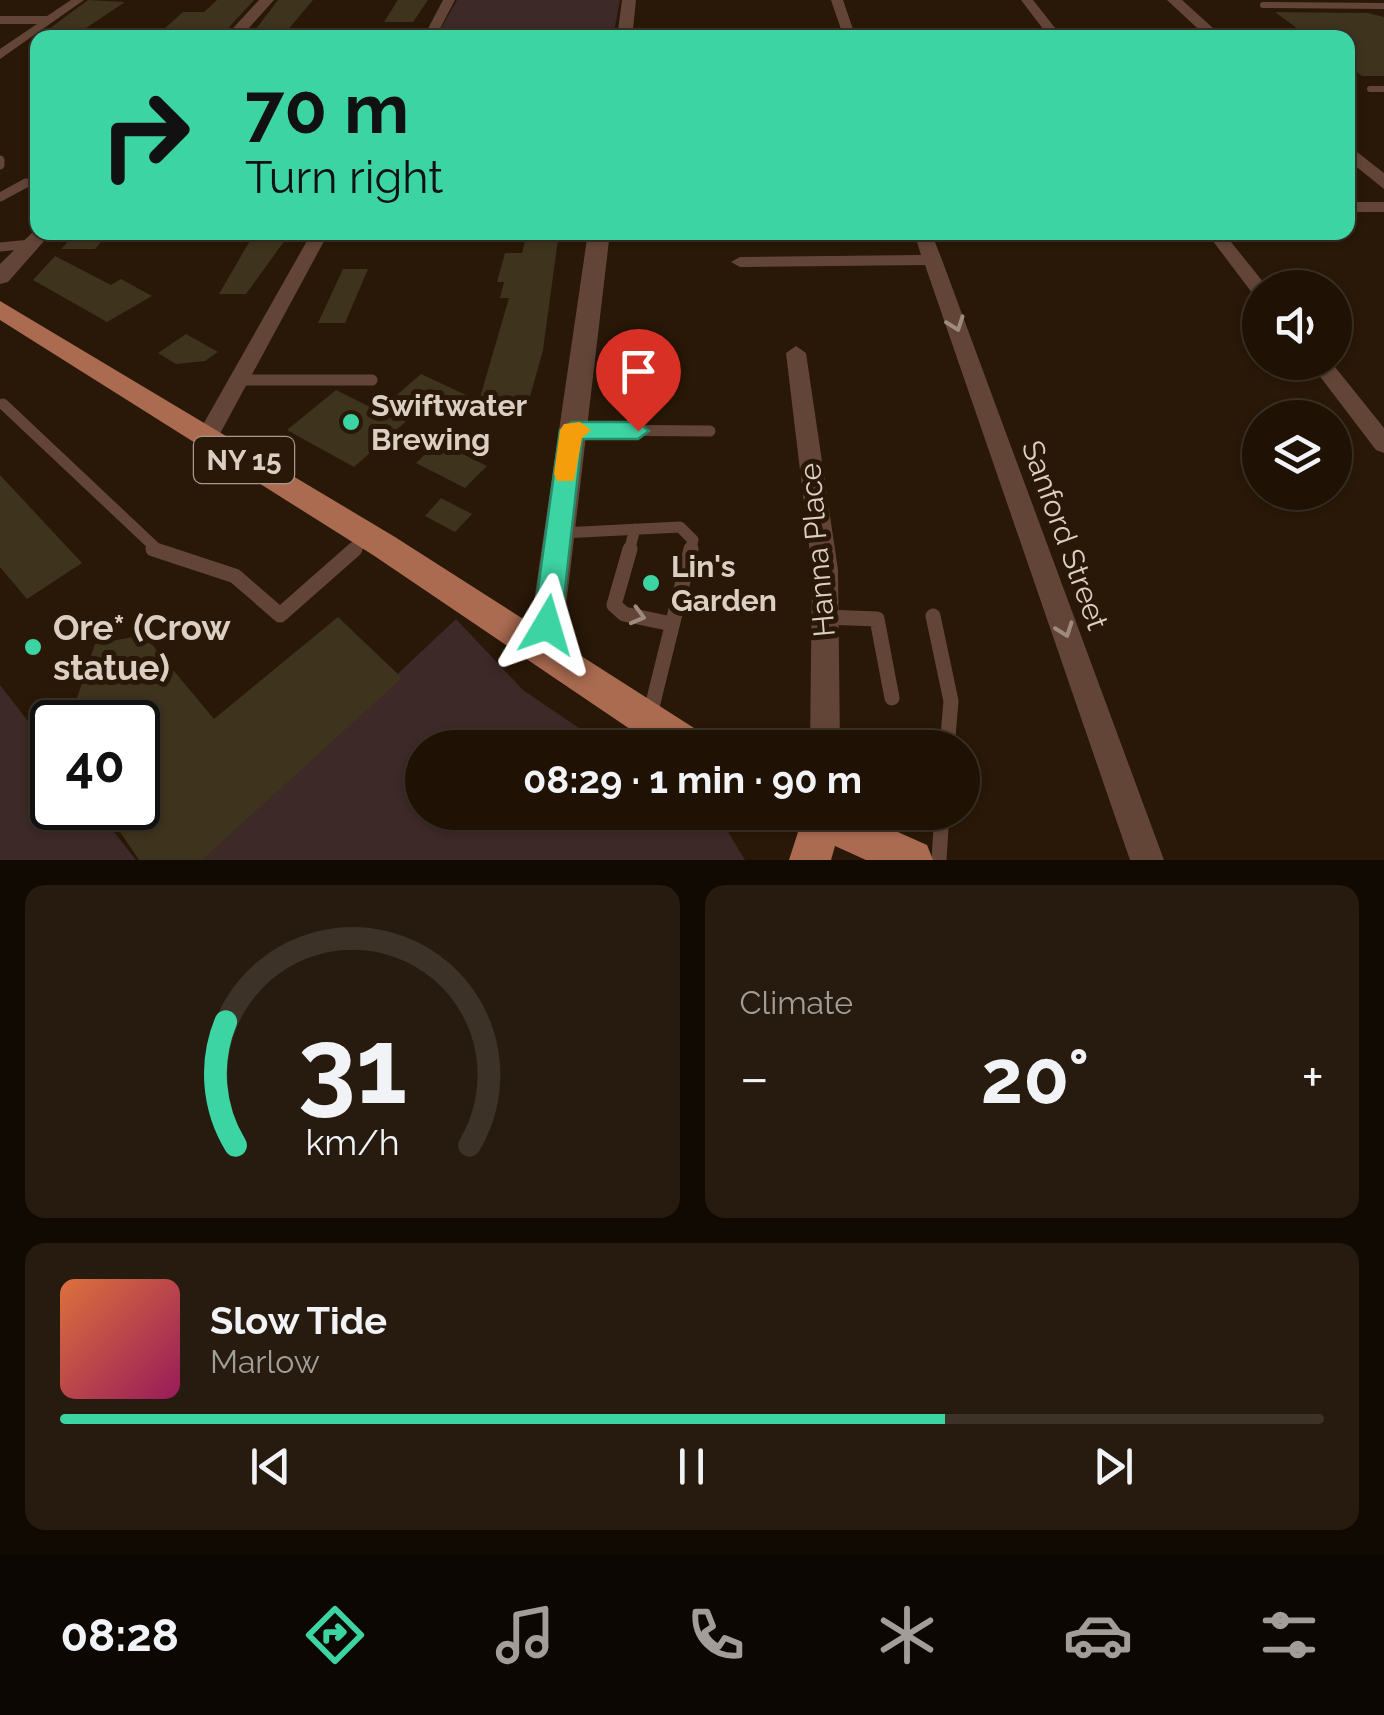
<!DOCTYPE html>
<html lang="en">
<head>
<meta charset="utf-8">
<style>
	:root { --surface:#1f1205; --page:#271b0f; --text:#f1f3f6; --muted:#a19e9a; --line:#3c3227; --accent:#3dd4a3 }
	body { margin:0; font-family:Raleway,sans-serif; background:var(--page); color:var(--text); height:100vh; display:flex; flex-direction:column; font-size:38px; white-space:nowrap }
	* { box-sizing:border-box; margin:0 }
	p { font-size:32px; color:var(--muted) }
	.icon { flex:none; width:55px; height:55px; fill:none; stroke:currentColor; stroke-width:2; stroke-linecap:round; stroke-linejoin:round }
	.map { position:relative; height:860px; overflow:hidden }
	.details { display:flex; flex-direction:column; gap:25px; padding:25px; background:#110a03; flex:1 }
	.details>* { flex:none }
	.banner { position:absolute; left:30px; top:30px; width:1325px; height:210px; border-radius:20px; box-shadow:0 2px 8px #0004,0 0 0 2px var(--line); background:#3dd4a3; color:#111; overflow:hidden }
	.fabs { position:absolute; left:1242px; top:270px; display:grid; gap:20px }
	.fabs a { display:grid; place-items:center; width:110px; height:110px; border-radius:50%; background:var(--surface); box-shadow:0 2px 8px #0004,0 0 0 2px var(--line); font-size:50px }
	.speed { position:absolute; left:30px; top:700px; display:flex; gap:20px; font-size:50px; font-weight:700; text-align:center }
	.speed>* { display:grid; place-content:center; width:130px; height:130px; border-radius:50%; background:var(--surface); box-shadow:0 2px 8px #0004,0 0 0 2px var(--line); line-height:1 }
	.speed .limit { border:5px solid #111; border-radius:15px; background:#fff; color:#111 }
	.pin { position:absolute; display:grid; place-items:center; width:85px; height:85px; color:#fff; margin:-102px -42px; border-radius:50% 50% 50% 0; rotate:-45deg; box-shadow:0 0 10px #0007 }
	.pin .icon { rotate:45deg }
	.me { position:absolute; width:110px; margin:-55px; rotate:7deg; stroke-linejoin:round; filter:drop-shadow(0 0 8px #0008) }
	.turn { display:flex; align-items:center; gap:35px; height:210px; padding:0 50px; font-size:45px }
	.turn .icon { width:130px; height:130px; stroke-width:2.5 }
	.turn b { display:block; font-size:70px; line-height:85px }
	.big { font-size:75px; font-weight:700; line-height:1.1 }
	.details .card { flex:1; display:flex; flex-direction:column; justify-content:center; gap:15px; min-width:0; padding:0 35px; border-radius:20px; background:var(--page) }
	.details .dial { align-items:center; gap:0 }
	.dial svg { height:260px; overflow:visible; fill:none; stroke:var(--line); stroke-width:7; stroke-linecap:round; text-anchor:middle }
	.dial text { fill:var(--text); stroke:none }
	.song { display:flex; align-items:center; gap:30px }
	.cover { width:120px; height:120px; border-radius:15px; background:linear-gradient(135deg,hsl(20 70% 55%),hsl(330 70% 35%)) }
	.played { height:10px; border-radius:5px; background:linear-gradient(90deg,var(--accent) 70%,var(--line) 70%) }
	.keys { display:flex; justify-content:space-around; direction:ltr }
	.heat { display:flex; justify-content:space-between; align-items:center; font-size:55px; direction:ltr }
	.details .tiles { flex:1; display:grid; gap:25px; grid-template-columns:1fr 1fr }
	.card:last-child { grid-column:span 2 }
	.trip { position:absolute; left:405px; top:730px; width:575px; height:100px; border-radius:50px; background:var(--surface); box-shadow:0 2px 8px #0004,0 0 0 2px var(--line); font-weight:700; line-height:100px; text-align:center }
	.dock { display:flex; height:160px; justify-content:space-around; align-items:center; background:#0c0702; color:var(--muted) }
	.dock .icon { width:70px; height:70px }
	.dock .active { color:var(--accent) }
	.dock b { font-size:45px; color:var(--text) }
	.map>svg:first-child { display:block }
	.green { fill:#3c2928 }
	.building { fill:#3e331d }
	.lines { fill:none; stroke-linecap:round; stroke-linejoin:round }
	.service-far3 { stroke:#634538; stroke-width:6 }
	.service-far2 { stroke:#634538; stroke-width:9 }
	.service-far1 { stroke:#634538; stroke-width:11 }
	.service { stroke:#634538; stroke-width:15 }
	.minor { fill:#634538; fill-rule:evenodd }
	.tertiary { fill:#634538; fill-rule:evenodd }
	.primary { fill:#aa6b51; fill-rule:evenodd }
	.oneway { stroke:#9f8a7e }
	.route { fill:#3dd4a3; stroke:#288a6a; stroke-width:2.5 }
	.slow { fill:#f59e0b }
	.poi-dot { fill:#3dd4a3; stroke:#291807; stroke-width:4 }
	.labels { text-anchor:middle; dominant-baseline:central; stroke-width:10; stroke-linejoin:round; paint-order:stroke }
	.shield { fill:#291807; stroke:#a6988b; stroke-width:2.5 }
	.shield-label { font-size:28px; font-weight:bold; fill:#dbcfc4 }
	.poi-label { font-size:30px; font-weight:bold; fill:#dbcfc4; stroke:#291807; text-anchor:start }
	.street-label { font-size:30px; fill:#dbcfc4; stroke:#291807 }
	.near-poi-label { font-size:35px; font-weight:bold; fill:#dbcfc4; stroke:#291807; text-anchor:start }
</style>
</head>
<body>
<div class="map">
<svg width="1384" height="860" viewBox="0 0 1384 860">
	<rect width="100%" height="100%" fill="#291807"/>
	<path class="green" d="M457,0h163l-7,37h-177z
		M456,619l67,71 84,57 -185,1v64l280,1 25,17 18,30h-545z
		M0,685l52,67v56h43l41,52h-136z"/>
	<path class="building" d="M88,0l37,2 -45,30h-35z
		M217,0h37l-33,36 -67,2 29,-26h21z
		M278,0h35l-32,38h-32z
		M398,0h30l-15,22h-29z
		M1275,12l93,1 16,4v59h-22l-14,-11v-27h-38z
		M77,232h33l-15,17h-34z
		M255,232h36l-45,62h-27z
		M527,232h32l-16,118 -17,61 -45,-1 -5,6 -48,-14 -74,65 -67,-37 49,-40 42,21 43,-37 58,27 30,-103h-9l4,-16h-7l8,-29h17z
		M55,256l56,29 10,-6 31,17 -45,26 -74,-42z
		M343,269h25l-23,54h-27z
		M186,334l32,18 -13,9 -29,3 -18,-11z
		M438,442l49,24 -22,22 -49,-25z
		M0,475l82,88 -55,36 -27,-32z
		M441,498l31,16 -17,18 -30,-16z
		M338,617l64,61 -200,182h-63l-35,-52h34v-86h-69l26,-78 49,-9 70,84z"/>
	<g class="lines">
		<path class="service-far3" d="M1263,5l121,1
			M1370,89h14"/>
		<path class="service-far2" d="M0,160v5
			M0,197l26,-14
			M0,247l31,-3"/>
		<path class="service-far1" d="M238,380h134
			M3,404l156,147
			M576,430l134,1
			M562,533l118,-6 13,13 -3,11
			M352,551l17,-15
			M629,551l6,-22"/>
		<path class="service" d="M153,549l82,27 45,39 75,-66
			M630,549l-16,56 10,9 48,10
			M933,616l18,85 -4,47
			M825,617l52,2 15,79
			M650,715l41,-166
			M939,860l3,-48"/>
		<path class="minor" d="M71,0h13l-84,59v-10l37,-25h-37v-8h47z
			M443,0h12l-20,38h-12z
			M831,0h12l13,38h-12z
			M1021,0h12l30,38h-13z
			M1348,202h36v10h-36z
			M312,232h17l-114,211h-16l-3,-6z
			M914,232h17l11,28 222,600h-34l-205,-595 -185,2 -9,-5 9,-5 181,-2z
			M1206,232h17l45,56h-8v8l-7,-2z
			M796,346l10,7 32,217 2,178h-30l2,-178 -26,-217z
			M1309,362h22l53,66v25l-8,-3z"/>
		<path class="tertiary" d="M259,0h15l-34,38h-16z
			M622,0h14l-4,38h-15z
			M1167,0h15l42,38h-16z
			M1348,145l36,28v16l-36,-29z
			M38,227v5h14l-44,50 -8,2v-20z
			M588,232h22l-49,417 -5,11 -12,5 -12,-5 -5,-11z"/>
		<path class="primary" d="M0,301l395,236 310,198 6,13h-53l-285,-193 -373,-235z
			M786,812h67l74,33 6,15h-67l-31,-14 -4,14h-42l10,-31 -7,-3z"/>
	</g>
	<defs><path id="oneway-chevron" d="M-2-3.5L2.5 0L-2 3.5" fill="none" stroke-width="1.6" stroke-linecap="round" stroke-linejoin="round" transform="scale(2.5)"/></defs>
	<g class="oneway">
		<use href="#oneway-chevron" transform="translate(956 324) rotate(70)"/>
		<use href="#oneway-chevron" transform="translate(638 616) rotate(15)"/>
		<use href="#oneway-chevron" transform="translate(1065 630) rotate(70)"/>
	</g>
	<path class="route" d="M572,422h66l11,9 -11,8h-56l-21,186 -4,9 -10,4 -10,-4 -4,-9 27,-195z"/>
	<path class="slow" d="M580,422l11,8 -9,8 -8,43h-17l-3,-7 6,-44 4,-6z"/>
	<g class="poi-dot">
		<circle cx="351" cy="422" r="10"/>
		<circle cx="651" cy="583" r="10"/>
		<circle cx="33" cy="647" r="10"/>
	</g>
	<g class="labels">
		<rect class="shield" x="194" y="437" width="100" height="46" rx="8"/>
		<g class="shield-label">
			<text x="244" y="460">NY 15</text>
		</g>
		<g class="poi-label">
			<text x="371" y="405">Swiftwater<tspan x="371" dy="34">Brewing</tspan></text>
			<text x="671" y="566">Lin's<tspan x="671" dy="34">Garden</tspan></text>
		</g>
		<g class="street-label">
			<text transform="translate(1065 535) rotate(70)">Sanford Street</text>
			<text transform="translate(817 550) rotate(-95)">Hanna Place</text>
		</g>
		<g class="near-poi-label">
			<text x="53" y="627">Ore* (Crow<tspan x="53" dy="40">statue)</tspan></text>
		</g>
	</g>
</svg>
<div class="fabs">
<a><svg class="icon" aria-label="sound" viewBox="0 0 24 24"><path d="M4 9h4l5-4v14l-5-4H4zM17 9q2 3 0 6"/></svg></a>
<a><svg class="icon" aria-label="layers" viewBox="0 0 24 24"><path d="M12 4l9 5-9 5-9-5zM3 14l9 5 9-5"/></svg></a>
</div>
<div class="speed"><div class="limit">40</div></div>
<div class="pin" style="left:638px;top:431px;background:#d93025"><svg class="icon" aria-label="arrive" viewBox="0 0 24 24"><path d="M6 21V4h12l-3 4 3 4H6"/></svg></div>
<svg class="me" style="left:547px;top:625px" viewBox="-20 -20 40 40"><path d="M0-17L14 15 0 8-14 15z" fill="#3dd4a3" stroke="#fff" stroke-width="4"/></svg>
<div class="trip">08:29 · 1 min · 90 m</div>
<div class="banner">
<div class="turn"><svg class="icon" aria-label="right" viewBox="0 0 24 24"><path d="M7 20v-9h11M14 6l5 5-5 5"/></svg><div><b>70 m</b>Turn right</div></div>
</div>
</div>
<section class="details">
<div class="tiles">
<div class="card dial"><svg viewBox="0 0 100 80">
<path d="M14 69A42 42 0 1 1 86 69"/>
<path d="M14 69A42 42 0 0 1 11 31" stroke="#3dd4a3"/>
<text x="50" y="56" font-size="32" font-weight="700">31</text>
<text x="50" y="72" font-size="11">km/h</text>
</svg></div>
<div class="card"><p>Climate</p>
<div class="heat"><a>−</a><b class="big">20°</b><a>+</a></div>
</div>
<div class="card">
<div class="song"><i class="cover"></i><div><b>Slow Tide</b><p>Marlow</p></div></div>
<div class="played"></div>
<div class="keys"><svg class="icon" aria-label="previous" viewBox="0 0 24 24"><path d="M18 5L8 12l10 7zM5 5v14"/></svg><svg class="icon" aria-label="pause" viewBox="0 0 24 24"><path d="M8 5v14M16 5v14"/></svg><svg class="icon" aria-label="next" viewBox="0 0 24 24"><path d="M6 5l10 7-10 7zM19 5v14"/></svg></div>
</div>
</div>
</section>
<nav class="dock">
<b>08:28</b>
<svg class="icon active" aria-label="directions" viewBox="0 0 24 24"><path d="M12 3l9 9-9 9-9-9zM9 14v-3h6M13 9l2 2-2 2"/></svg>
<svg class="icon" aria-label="music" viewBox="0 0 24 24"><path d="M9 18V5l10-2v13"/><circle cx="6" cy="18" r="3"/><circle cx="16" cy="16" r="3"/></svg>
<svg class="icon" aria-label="phone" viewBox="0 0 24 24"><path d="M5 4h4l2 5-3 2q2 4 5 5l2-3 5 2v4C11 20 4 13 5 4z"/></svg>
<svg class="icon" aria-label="climate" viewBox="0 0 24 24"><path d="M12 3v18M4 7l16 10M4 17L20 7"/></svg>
<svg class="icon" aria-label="car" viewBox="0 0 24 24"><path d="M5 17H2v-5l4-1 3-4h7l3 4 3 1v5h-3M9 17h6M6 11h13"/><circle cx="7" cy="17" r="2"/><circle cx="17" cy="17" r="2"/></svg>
<svg class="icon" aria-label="filters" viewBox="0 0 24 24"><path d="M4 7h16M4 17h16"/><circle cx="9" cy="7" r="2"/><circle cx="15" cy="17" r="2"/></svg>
</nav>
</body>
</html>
